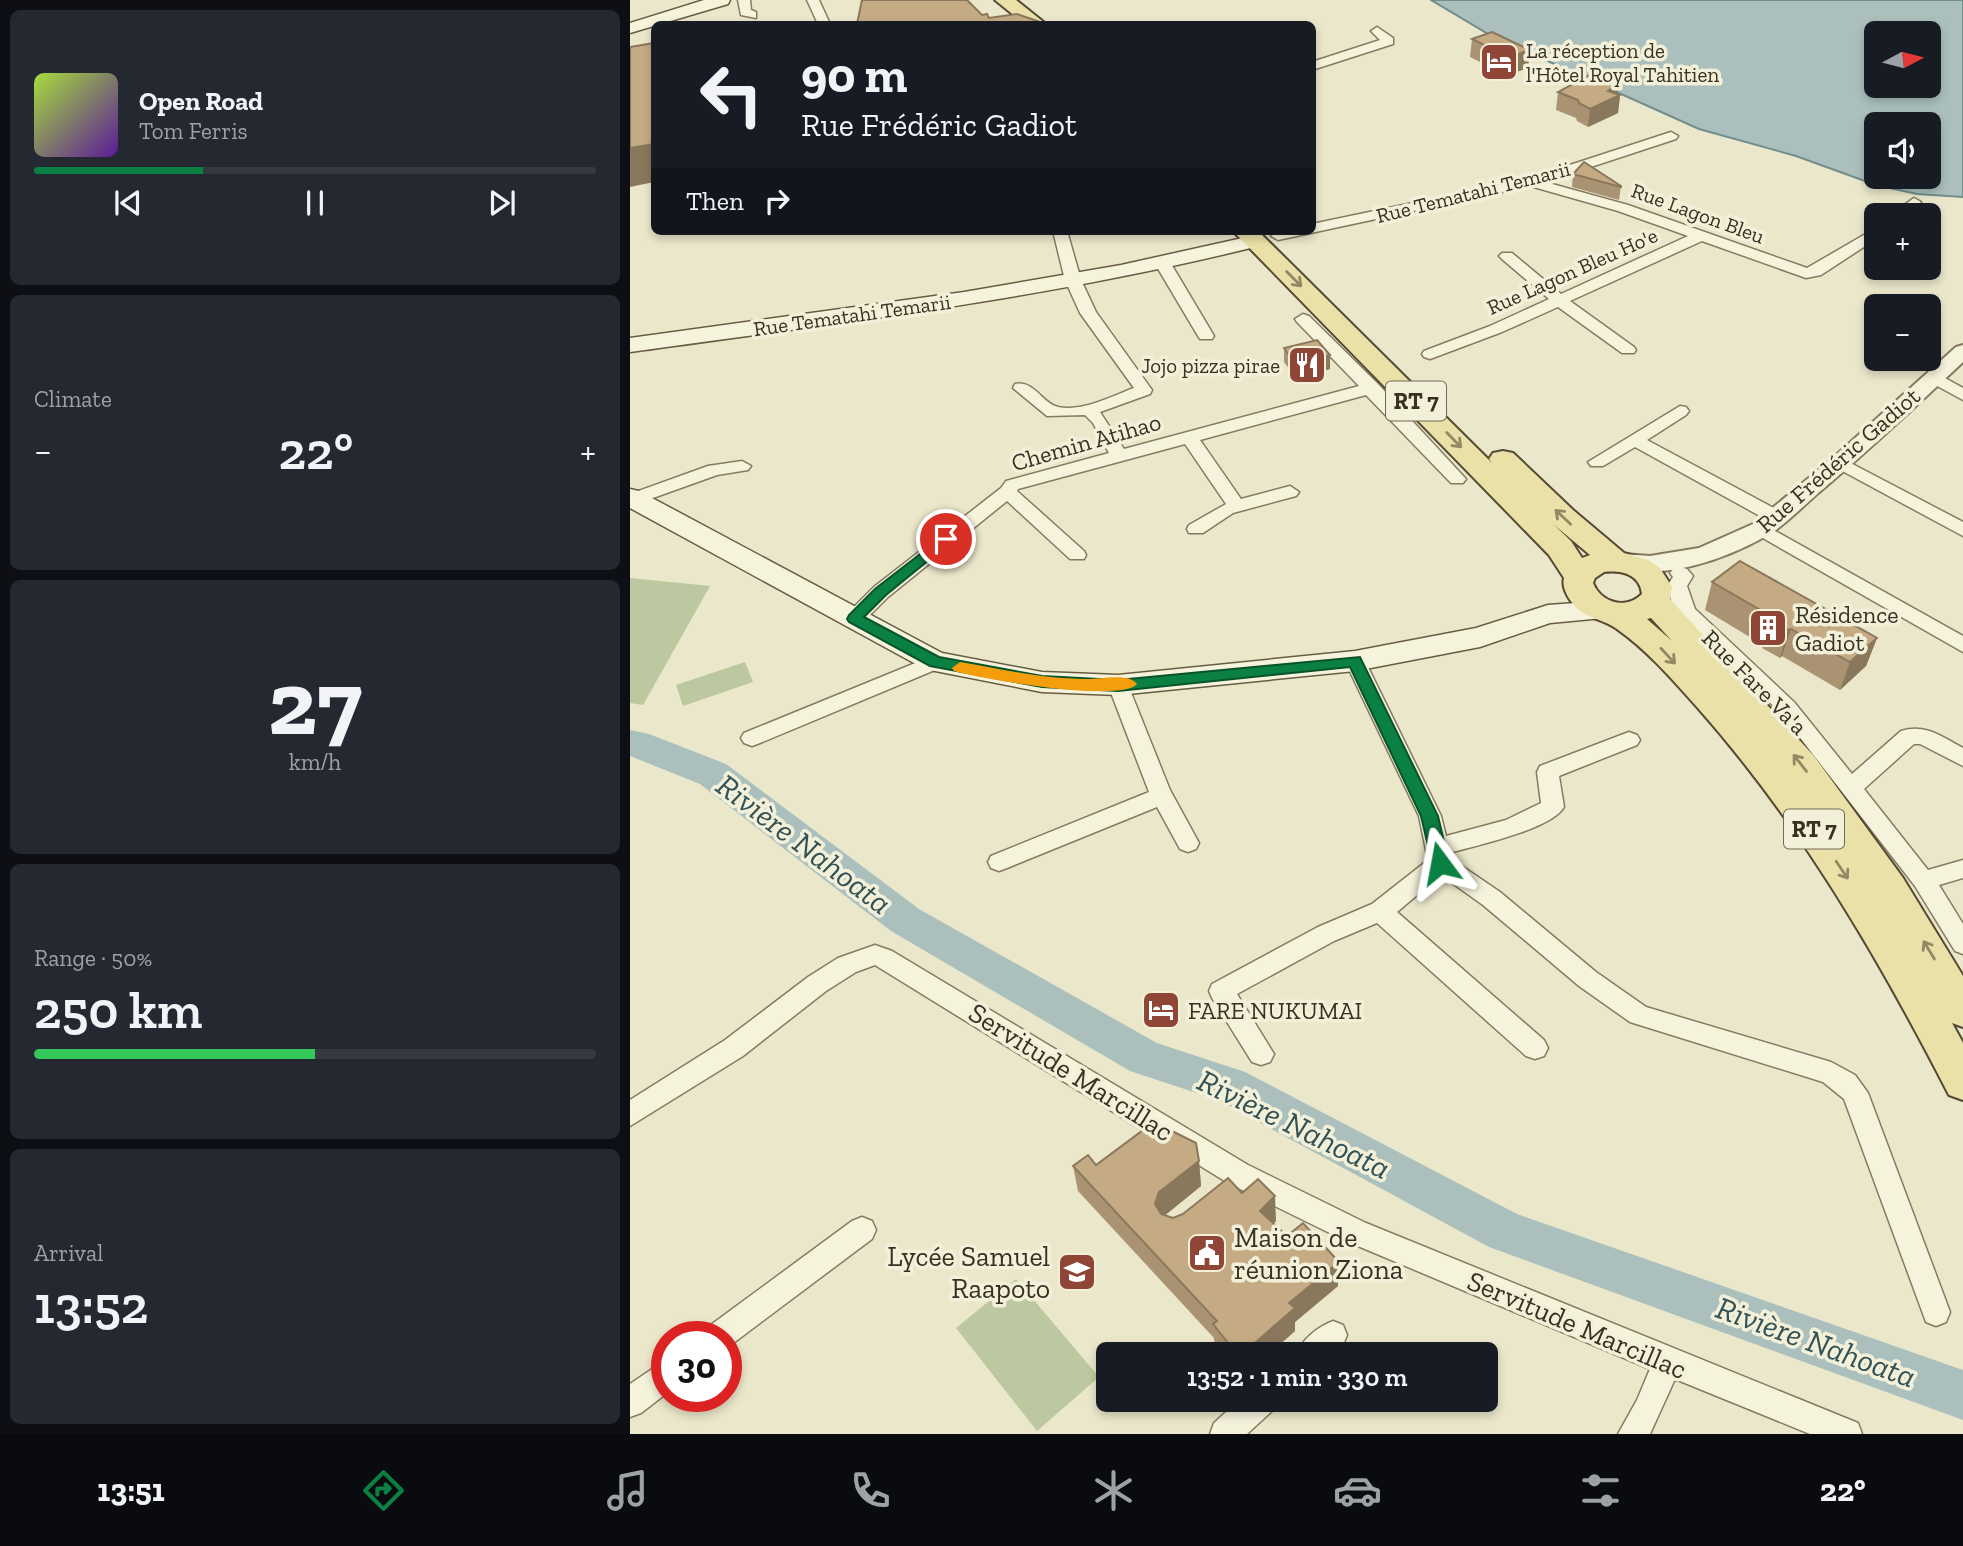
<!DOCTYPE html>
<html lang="en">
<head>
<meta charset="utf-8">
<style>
	:root { --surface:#171b24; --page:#242831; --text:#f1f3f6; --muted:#9ea1a6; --line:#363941; --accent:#0b8043 }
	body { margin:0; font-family:"Zilla Slab",serif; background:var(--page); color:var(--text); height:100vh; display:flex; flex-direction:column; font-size:26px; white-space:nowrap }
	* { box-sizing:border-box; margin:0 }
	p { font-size:23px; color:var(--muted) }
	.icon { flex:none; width:38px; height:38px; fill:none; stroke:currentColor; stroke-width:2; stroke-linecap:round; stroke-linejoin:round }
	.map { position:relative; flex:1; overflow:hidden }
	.side { display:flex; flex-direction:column; gap:10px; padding:10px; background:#0d0f14; width:630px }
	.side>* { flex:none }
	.banner { position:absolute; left:21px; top:21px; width:665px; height:214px; border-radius:10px; box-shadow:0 4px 10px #0003; background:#171b24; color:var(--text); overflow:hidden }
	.needle { width:46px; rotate:83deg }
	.buttons { position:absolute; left:1234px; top:21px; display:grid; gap:14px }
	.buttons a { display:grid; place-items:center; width:77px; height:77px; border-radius:10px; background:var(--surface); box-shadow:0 4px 10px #0003; font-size:35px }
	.speed { position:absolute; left:21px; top:1321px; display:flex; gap:14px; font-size:35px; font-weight:700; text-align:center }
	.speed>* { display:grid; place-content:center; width:91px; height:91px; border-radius:50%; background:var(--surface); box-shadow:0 4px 10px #0003; line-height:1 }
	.speed .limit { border:10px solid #d22; background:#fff; color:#111 }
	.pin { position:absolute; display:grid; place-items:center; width:60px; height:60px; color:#fff; margin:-30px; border:4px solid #fff; border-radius:50%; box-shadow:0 2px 7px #0007 }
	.me { position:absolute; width:77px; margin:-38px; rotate:347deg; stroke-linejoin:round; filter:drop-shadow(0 0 5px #0008) }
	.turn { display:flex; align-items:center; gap:24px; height:147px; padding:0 35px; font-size:32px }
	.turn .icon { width:91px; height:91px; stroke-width:2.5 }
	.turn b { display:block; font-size:49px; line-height:60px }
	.then { display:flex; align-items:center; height:66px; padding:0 35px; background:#0003; gap:14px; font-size:26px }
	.big { font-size:52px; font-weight:600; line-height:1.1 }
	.side .widget { flex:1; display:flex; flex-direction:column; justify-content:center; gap:10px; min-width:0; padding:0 24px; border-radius:10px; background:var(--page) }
	.side .dial { align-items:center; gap:0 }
	.dial b { font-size:91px; line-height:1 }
	.song { display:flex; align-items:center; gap:21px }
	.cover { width:84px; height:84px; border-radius:10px; background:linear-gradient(135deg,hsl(80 70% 55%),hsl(270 70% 35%)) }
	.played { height:7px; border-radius:4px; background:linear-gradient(90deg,var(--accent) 30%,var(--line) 30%) }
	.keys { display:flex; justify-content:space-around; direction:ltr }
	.heat { display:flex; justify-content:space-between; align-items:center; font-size:38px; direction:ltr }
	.charge { height:10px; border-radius:5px; background:linear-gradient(90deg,#34c759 50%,var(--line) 0) }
	.trip { position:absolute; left:466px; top:1342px; width:402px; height:70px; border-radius:10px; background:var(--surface); box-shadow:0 4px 10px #0003; font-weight:600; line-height:70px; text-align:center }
	.tab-bar { display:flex; height:112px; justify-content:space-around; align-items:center; background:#090b0e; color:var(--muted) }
	.tab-bar .icon { width:49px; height:49px }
	.tab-bar .on { color:var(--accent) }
	.tab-bar b { font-size:32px; color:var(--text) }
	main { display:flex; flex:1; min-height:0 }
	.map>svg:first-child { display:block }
	.green { fill:#bcc89f }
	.water { fill:#abc0bd; stroke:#728e8c; stroke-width:2; fill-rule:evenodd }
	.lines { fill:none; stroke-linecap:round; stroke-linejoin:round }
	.river { fill:#abc0bd; fill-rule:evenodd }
	.minor-casing { stroke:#867b60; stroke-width:3 }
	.tertiary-casing { stroke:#867b60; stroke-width:4 }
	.secondary-casing { stroke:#685c43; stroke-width:3 }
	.primary-casing { stroke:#554934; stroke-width:4 }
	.minor { fill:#f6f3dd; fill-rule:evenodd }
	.tertiary { fill:#f6f3dd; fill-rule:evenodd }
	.secondary { fill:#f6f3dd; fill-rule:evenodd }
	.primary { fill:#e9e1a7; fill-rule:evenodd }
	.wall { fill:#a99372 }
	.shaded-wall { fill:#8a785c }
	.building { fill:#c5ab84; stroke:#8a785c; stroke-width:2 }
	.oneway { stroke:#908964 }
	.route { fill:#0b8043; stroke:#07532c; stroke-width:2 }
	.slow { fill:#f59e0b }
	.labels { text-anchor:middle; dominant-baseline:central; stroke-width:7; stroke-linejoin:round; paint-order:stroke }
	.far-poi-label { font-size:21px; fill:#383122; stroke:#f3f0da; text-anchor:start }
	.far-street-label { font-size:21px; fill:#383122; stroke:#f3f0da }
	.shield { fill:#f3f0da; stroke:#706a59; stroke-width:2 }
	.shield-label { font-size:23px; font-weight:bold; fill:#383122 }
	.street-label { font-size:24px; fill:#383122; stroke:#f3f0da }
	.poi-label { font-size:24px; fill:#383122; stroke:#f3f0da; text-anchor:start }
	.near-street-label { font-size:28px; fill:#383122; stroke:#f3f0da }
	.near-poi-label { font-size:28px; fill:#383122; stroke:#f3f0da; text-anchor:start }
	.near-water-label { font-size:32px; font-style:italic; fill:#335256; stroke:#f3f0da }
</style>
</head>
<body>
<main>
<section class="side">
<div class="widget">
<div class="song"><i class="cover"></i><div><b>Open Road</b><p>Tom Ferris</p></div></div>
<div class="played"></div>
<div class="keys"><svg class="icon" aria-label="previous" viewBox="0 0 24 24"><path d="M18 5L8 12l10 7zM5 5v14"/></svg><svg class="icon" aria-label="pause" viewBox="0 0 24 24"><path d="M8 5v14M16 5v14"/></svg><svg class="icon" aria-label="next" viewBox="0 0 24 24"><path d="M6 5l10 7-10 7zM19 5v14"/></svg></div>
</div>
<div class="widget"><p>Climate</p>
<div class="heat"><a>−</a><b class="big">22°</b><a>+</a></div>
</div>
<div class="widget dial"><b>27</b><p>km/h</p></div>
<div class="widget"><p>Range · 50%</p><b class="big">250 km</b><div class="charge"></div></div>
<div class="widget"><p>Arrival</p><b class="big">13:52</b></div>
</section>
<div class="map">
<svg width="1333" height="1434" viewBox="0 0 1333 1434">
	<rect width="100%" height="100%" fill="#ebe7cb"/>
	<path class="green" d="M0,578l80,8 -67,119 -13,-2z
		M115,662l8,20 -70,24 -7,-21z
		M386,1279l83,98 -62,54 -81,-103z"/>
	<path class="water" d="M801,0h532v197l-46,-3 -41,-9 -80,-29 -97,-27 -209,-94zM1246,33h52v53h-52zM1246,124h52v53h-52z"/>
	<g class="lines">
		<path class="river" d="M0,730l19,4 77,30 193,145 238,134 88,29 272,142 446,156v50l-474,-173 -271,-147 -88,-29 -239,-140 -191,-147 -70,-28z"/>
		<defs>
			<path id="minor" d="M108,0h12l1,10 5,2v6l-15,-3z
				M177,0h12l11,24h-12z
				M747,27l16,11v6l-81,26v-8l68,-22 -9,-9z
				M1041,132l7,4 -2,3 -131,43 83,23 179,63 69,-40v11l-55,36 -15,3 -104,-37 -132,60 64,46 2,3 -2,3h-12l-64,-46 -56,25 -72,27 -6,-2 -2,-3 2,-3 66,-25 59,-27 -47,-40 -3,-3 3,-3h10l49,41 127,-58 -70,-25 -88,-25 -252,54 -7,-4 10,-5h31v-7l215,-45z
				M1284,198l7,4 -15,13h-16z
				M423,231h14l14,49 15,32 56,78 -2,4 -50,18 24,37 235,-63 -62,-64 -2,-3 8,-5 6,2 69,68 88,95 -3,4h-12l-85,-88 -166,45 41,59 49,-13 9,6 -3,4 -63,17 -30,20h-14l-2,-4 2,-4 37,-21 -41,-60 -167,45 -1,2 67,60 2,4 -2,4h-14l-63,-58 -119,96 -27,27h-14l-3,-5 3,-5 27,-27 127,-99 5,-7 103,-28 -16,-30 -8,-8 -38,1 -34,-28 2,-4c19,-4 27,19 43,23 25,5 54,-11 76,-19l-54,-75 -15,-33z
				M532,257l8,5 44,74 -2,3h-12l-2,-3 -44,-74z
				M1304,372l29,16v12l-35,-19 -2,-4 2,-4z
				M1050,406l6,1 3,4 -3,4 -39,25 136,73 2,4 -2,4h-14l-134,-74 -32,19h-12l-3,-4z
				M1211,458l122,64v14l-128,-69 -3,-4z
				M112,461l9,5 -3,4 -31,5 -78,28 -9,1v-10l78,-28z
				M1131,523l202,113v16l-209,-119 -2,-4z
				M1050,567l7,2 6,7 -6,10 8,23 99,93 58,72 49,-43c24,-8 42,6 62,17v18l-43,-22h-6l-50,45 64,81 35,-10v18l-24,7 24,39v30l-8,-3 -40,-65 -135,-174 -99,-93 -9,-15 -5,-18 6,-9 -3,-4 3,-4z
				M725,654l7,2 3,5 76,155 5,20 60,-16 35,-17 -4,-31 3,-6 81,-31 8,-3 8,3 3,5 -3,5 -78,31 5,31c-12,22 -89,39 -115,46l1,5 50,34 96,80 50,35 185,55 24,13 13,18 82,219 -4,10 -10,4 -10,-4 -82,-223 -21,-17 -193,-60 -51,-36 -96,-81 -42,-30 -44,37 147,128 4,8 -4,8 -9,3 -9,-3 -149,-133 -43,18 -97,53 37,60 -4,8 -9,3 -9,-3 -40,-64 -3,-7 3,-7 106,-57 54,-23 56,-44 -9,-44 -74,-155 3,-5z
				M305,655l7,2 3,5 -3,5 -182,76 -8,3 -8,-3 -3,-5 3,-5z
				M488,678l7,2 3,5 42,105 29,53 -3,6 -8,3 -8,-3 -23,-42 -150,61 -8,3 -8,-3 -3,-6 3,-6 158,-64 -41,-107 3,-5z
				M245,945l17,6 356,214 118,58 492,200 4,11h-52l-135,-55 -25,55h-32l19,-34 13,-31 -304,-128 -118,-58 -353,-218 -19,7 -30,19 -83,65 -113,70v-26l95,-60 83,-63 30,-19z
				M232,1217l10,4 4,9 -4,9 -144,108 -2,1v-11h-23l5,-10 144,-106z
				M703,1321l10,4 4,10 -4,10 -10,9h-36c5,-15 21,-27 36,-33z
				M37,1359v34l-26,20 -11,4v-33z
				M609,1400h37l-4,11 -25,23h-37l4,-11z"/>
			<path id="tertiary" d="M1333,345v17c-48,45 -96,90 -146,132 -16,14 -32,31 -49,41 -44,25 -104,46 -153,32l-4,-5 4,-5 8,-3 27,2 49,-8 54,-24 80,-66 123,-111z"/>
			<path id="secondary" d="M74,0h26l-2,4 -98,29v-10z
				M626,235l7,2 4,4 -4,4c-208,52 -421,78 -633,107v-14l334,-46 157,-27z
				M0,489l9,2 303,162 100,19 76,3 237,-24 121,-23 72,-23 56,-4 10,2 4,7 -4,7 -64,6 -70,24 -125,24 -237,24 -76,-3 -117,-23 -295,-161z"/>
			<path id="primary" d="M365,0h21l30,24h-21z
				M603,231h25l234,232 -3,-4 4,-6 10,-2 10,2 60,57 51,43 24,7 12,8 12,19 -2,12 144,157 89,122 60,98v51l-11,-4 11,20v57l-14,-5c-71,-138 -149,-272 -252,-388 -25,-28 -50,-57 -80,-78 -12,-9 -27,-10 -38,-19 -8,-7 -18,-21 -15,-32l-15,-23zM923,524l37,31 -8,3 -11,-17zM974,572c17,-2 36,2 38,22 -16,16 -41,9 -49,-11l2,-5zM1021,618l21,23 -25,-22z"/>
		</defs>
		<use href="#minor" class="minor-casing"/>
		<use href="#tertiary" class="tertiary-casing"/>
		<use href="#secondary" class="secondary-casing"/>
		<use href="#primary" class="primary-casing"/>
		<use href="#minor" class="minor"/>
		<use href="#tertiary" class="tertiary"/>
		<use href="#secondary" class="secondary"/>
		<use href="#primary" class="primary"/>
	</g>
	<path class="wall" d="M862,32l36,36 -21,7 -37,-18 2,-18z
		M928,92l59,2 3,1 -2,18 -30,14 -11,-6 -1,-3 -20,-8z
		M943,174l48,12 -2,14 -47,-13z
		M654,348l46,21 -34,9 -12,-16z
		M1082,582l165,56 -11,28 -26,24 -58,-34 -2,2 -18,-10 1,-3 -58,-35z
		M569,1161l2,25 -36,29 8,3 69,-25 34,28 -3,2 65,63 -43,36v9l-26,23h-48l-6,-7 -1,-9 -136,-147 -5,-25z"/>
	<path class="shaded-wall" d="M900,50l-2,18 -21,7 2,-18z
		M989,84l-2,13 3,-2 -2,18 -30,14 2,-18 18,-18z
		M24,144v38l-24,5v-39z
		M700,355v14l-34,9v-14z
		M1161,629l-9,27 -2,2 8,-28z
		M1247,638l-11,28 -26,24 10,-28z
		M569,1161l2,25 -38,31 -8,-13 4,-12z
		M645,1196l1,25 -15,15 -1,-25z
		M709,1262l-1,24 -43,36v9l-26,23h-27l47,-51z"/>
	<path class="building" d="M232,0h105l15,15 5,-1 2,4 28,-4 29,10h-189z
		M862,32l38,18 -21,7 -37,-18z
		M24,43v101l-24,4v-101z
		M961,74l28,10 -11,7 12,4 -30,14 -11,-6 -1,-3 -20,-8z
		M954,162l37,24v1l-48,-13z
		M687,340l13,15 -34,9 -12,-16z
		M1110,561l137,77 -27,24 -59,-33 -3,1 -18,-10 4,-2 -62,-36z
		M524,1122l42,21 3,18 -40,31 -4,12 6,10 12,4 10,-4 45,-36 14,15 16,-14 17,17 -15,15 27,25 16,-13 36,39 -50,41 6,5 -53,46h-5l-24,-30 4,-3 -144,-155 15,-11 8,10z"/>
	<defs><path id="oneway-shaft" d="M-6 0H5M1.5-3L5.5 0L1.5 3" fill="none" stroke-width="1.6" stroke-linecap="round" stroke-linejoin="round" transform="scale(1.75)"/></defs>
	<g class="oneway">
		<use href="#oneway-shaft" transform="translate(664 279) rotate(45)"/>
		<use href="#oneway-shaft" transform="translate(824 440) rotate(46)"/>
		<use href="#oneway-shaft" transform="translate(933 517) rotate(-137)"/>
		<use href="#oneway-shaft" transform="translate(1038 656) rotate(47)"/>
		<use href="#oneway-shaft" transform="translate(1170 763) rotate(-128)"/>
		<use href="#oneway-shaft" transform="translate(1212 870) rotate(56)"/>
		<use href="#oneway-shaft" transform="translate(1299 950) rotate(-121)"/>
	</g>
	<path class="route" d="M316,534l5,2v6l-65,53 -22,22 75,40 103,19 76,4 242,-23 78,159 11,47 -2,4h-13l-2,-4 -11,-47 -71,-149 -232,24 -76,-4 -112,-21 -81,-44 -2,-3 2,-4 26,-26z"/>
	<path class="slow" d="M330,662c41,7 83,17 125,17 14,1 43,-7 52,5 -15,19 -157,-5 -183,-13l-2,-3z"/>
	<defs>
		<symbol id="hotel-square" viewBox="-11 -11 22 22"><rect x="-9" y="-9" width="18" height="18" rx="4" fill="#8f4636" stroke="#f3f0da"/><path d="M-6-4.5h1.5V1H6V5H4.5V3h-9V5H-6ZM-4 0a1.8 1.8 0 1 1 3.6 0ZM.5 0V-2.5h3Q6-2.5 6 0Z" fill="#fff"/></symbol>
		<symbol id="restaurant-square" viewBox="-11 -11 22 22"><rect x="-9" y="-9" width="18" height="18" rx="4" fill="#8f4636" stroke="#f3f0da"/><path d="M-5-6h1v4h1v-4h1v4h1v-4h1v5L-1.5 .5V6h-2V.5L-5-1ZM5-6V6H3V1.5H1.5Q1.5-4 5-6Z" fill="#fff"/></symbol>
		<symbol id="building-square" viewBox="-11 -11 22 22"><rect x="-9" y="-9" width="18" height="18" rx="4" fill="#8f4636" stroke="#f3f0da"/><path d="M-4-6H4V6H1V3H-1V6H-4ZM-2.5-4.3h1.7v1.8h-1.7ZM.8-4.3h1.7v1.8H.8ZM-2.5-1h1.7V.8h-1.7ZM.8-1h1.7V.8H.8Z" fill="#fff"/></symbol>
		<symbol id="civic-square" viewBox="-11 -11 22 22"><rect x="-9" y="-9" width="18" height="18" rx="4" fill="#8f4636" stroke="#f3f0da"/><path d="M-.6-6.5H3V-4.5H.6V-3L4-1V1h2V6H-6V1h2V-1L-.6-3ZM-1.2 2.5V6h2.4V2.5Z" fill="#fff"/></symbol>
		<symbol id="school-square" viewBox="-11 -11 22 22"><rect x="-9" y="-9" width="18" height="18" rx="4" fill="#8f4636" stroke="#f3f0da"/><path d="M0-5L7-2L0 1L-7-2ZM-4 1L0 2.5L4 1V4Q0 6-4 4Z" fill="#fff"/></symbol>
	</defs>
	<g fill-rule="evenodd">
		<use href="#hotel-square" x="847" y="40" width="44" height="44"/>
		<use href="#restaurant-square" x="655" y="343" width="44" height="44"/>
		<use href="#building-square" x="1116" y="606" width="44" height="44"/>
		<use href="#hotel-square" x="509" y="988" width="44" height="44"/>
		<use href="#civic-square" x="555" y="1231" width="44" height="44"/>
		<use href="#school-square" x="425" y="1250" width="44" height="44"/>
	</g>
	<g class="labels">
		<g class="far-poi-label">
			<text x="896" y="50">La réception de<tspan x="896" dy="24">l'Hôtel Royal Tahitien</tspan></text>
			<text x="650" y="365" text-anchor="end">Jojo pizza pirae</text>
		</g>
		<g class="far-street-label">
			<text transform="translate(843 192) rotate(-14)">Rue Tematahi Temarii</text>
			<text transform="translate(1068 213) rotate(20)">Rue Lagon Bleu</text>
			<text transform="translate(942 271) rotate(-24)">Rue Lagon Bleu Ho'e</text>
			<text transform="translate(222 315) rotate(-8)">Rue Tematahi Temarii</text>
		</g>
		<g class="shield">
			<rect x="756" y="381.5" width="60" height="39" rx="5"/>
			<rect x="1154" y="809.5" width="60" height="39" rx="5"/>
		</g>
		<g class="shield-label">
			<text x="786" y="401">RT 7</text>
			<text x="1184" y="829">RT 7</text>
		</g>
		<g class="street-label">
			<text transform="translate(456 442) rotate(-16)">Chemin Atihao</text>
			<text transform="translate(1208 460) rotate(-41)">Rue Frédéric Gadiot</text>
			<text transform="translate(1125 682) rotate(45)">Rue Fare Va'a</text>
		</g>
		<g class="poi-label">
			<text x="1165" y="614">Résidence<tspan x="1165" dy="28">Gadiot</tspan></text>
			<text x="558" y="1010">FARE NUKUMAI</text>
		</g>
		<g class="near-street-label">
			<text transform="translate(441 1072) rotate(32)">Servitude Marcillac</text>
			<text transform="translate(947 1325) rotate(23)">Servitude Marcillac</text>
		</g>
		<g class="near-poi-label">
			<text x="604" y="1237">Maison de<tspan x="604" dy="32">réunion Ziona</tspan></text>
			<text x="420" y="1256" text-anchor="end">Lycée Samuel<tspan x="420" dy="32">Raapoto</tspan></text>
		</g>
		<g class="near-water-label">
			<text transform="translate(174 844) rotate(37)">Rivière Nahoata</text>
			<text transform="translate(664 1124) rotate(26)">Rivière Nahoata</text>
			<text transform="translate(1186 1342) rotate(20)">Rivière Nahoata</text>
		</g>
	</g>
</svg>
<div class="buttons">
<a><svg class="needle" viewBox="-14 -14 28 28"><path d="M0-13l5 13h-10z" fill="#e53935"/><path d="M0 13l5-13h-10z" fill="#9ea1a6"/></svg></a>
<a><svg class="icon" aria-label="sound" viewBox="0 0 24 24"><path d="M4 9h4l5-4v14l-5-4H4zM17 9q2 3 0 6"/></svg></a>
<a>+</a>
<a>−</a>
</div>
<div class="speed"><div class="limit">30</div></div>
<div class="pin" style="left:316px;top:539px;background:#d93025"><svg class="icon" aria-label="arrive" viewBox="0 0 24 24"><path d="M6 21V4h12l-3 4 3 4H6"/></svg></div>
<svg class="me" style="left:810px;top:863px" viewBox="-20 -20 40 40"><path d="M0-17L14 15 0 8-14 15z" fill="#0b8043" stroke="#fff" stroke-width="4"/></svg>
<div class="trip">13:52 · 1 min · 330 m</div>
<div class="banner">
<div class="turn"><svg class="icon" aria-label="left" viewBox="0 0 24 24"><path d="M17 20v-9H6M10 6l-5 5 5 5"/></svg><div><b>90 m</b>Rue Frédéric Gadiot</div></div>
<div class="then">Then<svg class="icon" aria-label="right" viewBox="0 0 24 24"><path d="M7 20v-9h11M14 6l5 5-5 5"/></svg></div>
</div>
</div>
</main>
<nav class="tab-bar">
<b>13:51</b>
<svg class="icon on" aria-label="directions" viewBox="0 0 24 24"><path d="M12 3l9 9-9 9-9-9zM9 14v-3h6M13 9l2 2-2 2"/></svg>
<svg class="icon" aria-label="music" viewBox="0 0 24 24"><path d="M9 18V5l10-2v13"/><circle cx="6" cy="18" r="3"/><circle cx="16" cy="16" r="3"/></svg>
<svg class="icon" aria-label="phone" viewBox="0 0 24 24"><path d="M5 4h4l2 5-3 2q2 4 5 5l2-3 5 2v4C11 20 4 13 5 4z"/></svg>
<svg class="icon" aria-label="climate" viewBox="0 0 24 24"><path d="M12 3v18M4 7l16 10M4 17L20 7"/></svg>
<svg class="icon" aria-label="car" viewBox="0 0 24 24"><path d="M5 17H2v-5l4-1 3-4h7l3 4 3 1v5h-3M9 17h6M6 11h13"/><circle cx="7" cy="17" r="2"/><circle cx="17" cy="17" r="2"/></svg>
<svg class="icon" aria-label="filters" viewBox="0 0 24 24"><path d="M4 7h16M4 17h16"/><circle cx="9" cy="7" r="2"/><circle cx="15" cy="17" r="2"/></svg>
<b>22°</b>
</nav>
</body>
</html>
